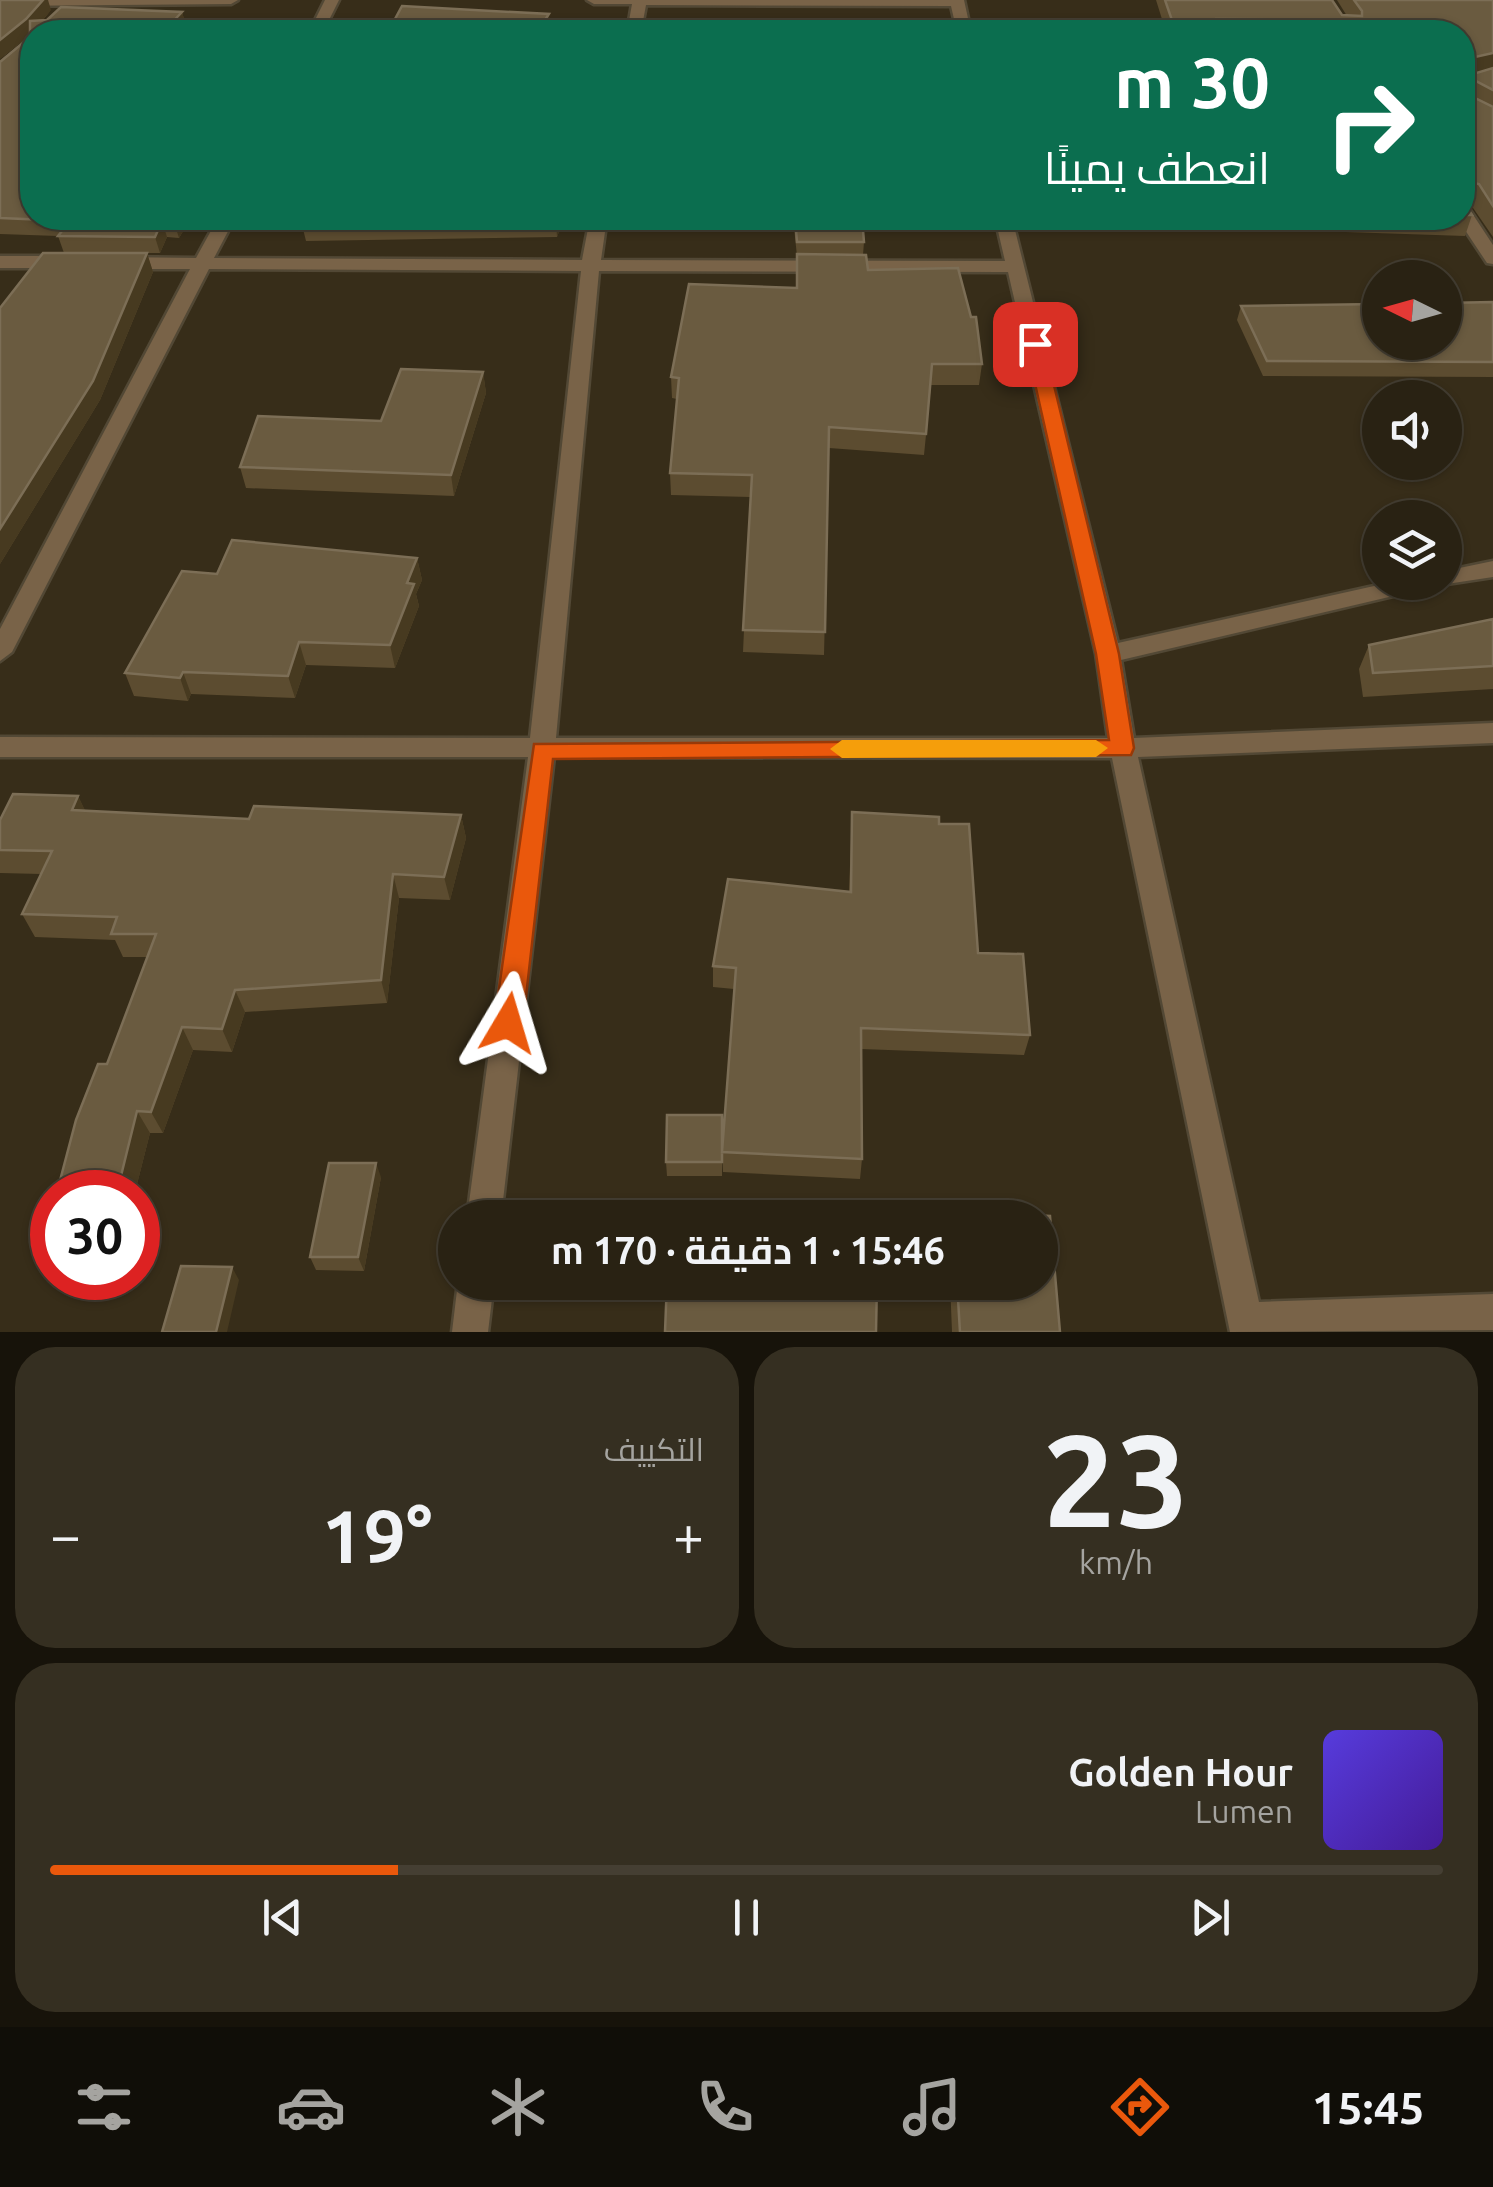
<!DOCTYPE html>
<html lang="ar">
<head>
<meta charset="utf-8">
<style>
	:root { --surface:#292213; --page:#352f21; --text:#f1f3f6; --muted:#a5a4a0; --line:#453f33; --accent:#ea580c }
	body { margin:0; font-family:Ubuntu,Cairo,sans-serif; background:var(--page); color:var(--text); direction:rtl; height:100vh; display:flex; flex-direction:column; font-size:38px; white-space:nowrap }
	* { box-sizing:border-box; margin:0 }
	p { font-size:32px; color:var(--muted) }
	.icon { flex:none; width:55px; height:55px; fill:none; stroke:currentColor; stroke-width:2; stroke-linecap:round; stroke-linejoin:round }
	.map { position:relative; height:1332px; overflow:hidden; direction:ltr }
	.details { display:flex; flex-direction:column; gap:15px; padding:15px; background:#17130a; flex:1 }
	.details>* { flex:none }
	.top-card { position:absolute; left:20px; top:20px; width:1455px; height:210px; border-radius:40px; box-shadow:0 2px 8px #0004,0 0 0 2px var(--line); direction:rtl; background:#0b6e4f; color:#fff; overflow:hidden }
	.needle { width:65px; rotate:275deg }
	.controls { position:absolute; left:1362px; top:260px; display:grid; gap:20px }
	.controls a { display:grid; place-items:center; width:100px; height:100px; border-radius:50%; background:var(--surface); box-shadow:0 2px 8px #0004,0 0 0 2px var(--line); font-size:50px }
	.speed { position:absolute; left:30px; top:1170px; display:flex; gap:20px; font-size:50px; font-weight:700; text-align:center }
	.speed>* { display:grid; place-content:center; width:130px; height:130px; border-radius:50%; background:var(--surface); box-shadow:0 2px 8px #0004,0 0 0 2px var(--line); line-height:1 }
	.speed .limit { border:15px solid #d22; background:#fff; color:#111 }
	.pin { position:absolute; display:grid; place-items:center; width:85px; height:85px; color:#fff; margin:-42px; border-radius:20px; box-shadow:0 5px 15px #0006 }
	.me { position:absolute; width:110px; margin:-55px; rotate:7deg; stroke-linejoin:round; filter:drop-shadow(0 0 8px #0008) }
	.turn { display:flex; align-items:center; gap:35px; height:210px; padding:0 40px; font-size:45px }
	.turn .icon { width:130px; height:130px; stroke-width:2.5 }
	.turn b { display:block; font-size:70px; line-height:85px }
	.big { font-size:75px; font-weight:700; line-height:1.1 }
	.details .tile { flex:1; display:flex; flex-direction:column; justify-content:center; gap:15px; min-width:0; padding:0 35px; border-radius:40px; background:var(--page) }
	.details .dial { align-items:center; gap:0 }
	.dial b { font-size:130px; line-height:1 }
	.song { display:flex; align-items:center; gap:30px }
	.cover { width:120px; height:120px; border-radius:15px; background:linear-gradient(135deg,hsl(250 70% 55%),hsl(260 70% 35%)) }
	.played { height:10px; border-radius:5px; background:linear-gradient(90deg,var(--accent) 25%,var(--line) 25%) }
	.keys { display:flex; justify-content:space-around; direction:ltr }
	.heat { display:flex; justify-content:space-between; align-items:center; font-size:55px; direction:ltr }
	.details .tiles { flex:1; display:grid; gap:15px; grid-template-columns:1fr 1fr }
	.tile:last-child { grid-column:span 2 }
	.trip { position:absolute; left:438px; top:1200px; width:620px; height:100px; border-radius:50px; background:var(--surface); box-shadow:0 2px 8px #0004,0 0 0 2px var(--line); font-weight:700; line-height:100px; text-align:center; direction:rtl }
	.tab-bar { display:flex; height:160px; justify-content:space-around; align-items:center; background:#100e08; color:var(--muted) }
	.tab-bar .icon { width:70px; height:70px }
	.tab-bar .current { color:var(--accent) }
	.tab-bar b { font-size:45px; color:var(--text) }
	.map>svg:first-child { display:block }
	.lines { fill:none; stroke-linecap:round; stroke-linejoin:round }
	.minor-casing { stroke:#524835; stroke-width:5 }
	.minor { fill:#796348; fill-rule:evenodd }
	.wall { fill:#5c4c30 }
	.shaded-wall { fill:#473a20 }
	.building { fill:#6a5b40; stroke:#7c6e56; stroke-width:2.5 }
	.route { fill:#ea580c; stroke:#983908; stroke-width:2.5 }
	.slow { fill:#f59e0b }
</style>
</head>
<body>
<div class="map">
<svg width="1493" height="1332" viewBox="0 0 1493 1332">
	<rect width="100%" height="100%" fill="#372d19"/>
	<g class="lines">
		<defs>
			<path id="minor" d="M0,0h238l-7,4 -231,2z
				M325,0h14l-16,32h-14z
				M587,0h377l7,32h-14l-6,-26 -305,-1 -5,27h-14l5,-28h-38z
				M1462,206l6,1 25,38v19l-6,-1 -30,-45h5z
				M218,218h17l-21,40 368,2 8,-42h17l-6,42 404,1 -10,-43h17l106,425 274,-61h53v-11l48,-10v16l-53,8 -319,75 13,78 359,-15v20l-355,14 121,545 234,-8v36l-263,2 -118,-574 -558,-1 -53,461h-34l61,-461h-528v-20l530,1 51,-467 -372,-2 -197,383 -12,9v-32l190,-360h-74l-9,-6 9,-6 80,1zM599,271l409,1 88,382 12,84h-552z
				M0,256h66l9,6 -9,6h-66z
				M458,1282h36l-6,50h-36z"/>
		</defs>
		<use href="#minor" class="minor-casing"/>
		<use href="#minor" class="minor"/>
	</g>
	<path class="wall" d="M1156,0h176l10,15 5,1 -10,-16h156v237l-22,-32 -6,-2 7,12 -7,21 -238,-8 -7,-10h242v-186h-296z
		M51,10l-9,11 140,-9 4,14 -154,192h159l-12,20 -12,-1 -7,16h-13l6,19 -53,128 -100,164v-256l64,-55 -6,-17 -58,-2v-172l30,-25v-2l-30,24z
		M305,218h259l-7,19 -251,4 -4,-16z
		M793,218h69l2,24 -1,13 5,15 114,94 -3,21h-48l-7,70 -95,-7 -5,207 -81,-3 7,-155 -79,-2 -1,-22 7,-74 -5,-1 -1,-21 125,-89 1,-32z
		M1493,302v75l-230,-1 -26,-56 4,-14z
		M483,372l3,21 -32,103 -208,-8 -6,-21 141,-46z
		M417,558l5,22 -6,14 3,12 -24,62 -89,-3 -11,33 -104,-4 -3,7 -54,-5 -9,-23 92,-99z
		M1493,619v70l-130,8 -4,-28 10,-24z
		M78,796l7,15 164,8 212,-4 5,23 -16,62 -51,-2 -12,105 -142,9 -13,40 -39,-2 -30,83h-13l-15,59h-78l91,-235h-25l-8,-17 -80,-3 -13,-23 19,-40 -41,-1v-53z
		M852,812l87,12 39,129 52,82 -6,20 -163,-6 1,110 -2,20 -137,-7 -1,-20 12,-163 -21,-2v-21l136,-74z
		M722,1115v61h-55l-1,-14z
		M381,1177l-17,94 -48,-1 -6,-13z
		M954,1211l96,5 10,116h-108l-2,-50h90v-64h-87z"/>
	<path class="shaded-wall" d="M43,0h5l3,10 -20,24 -31,25v-19z
		M182,12l4,14 -6,6 -15,-2z
		M549,14l1,14 -3,4h-10z
		M1493,53v15l-31,10 4,-19z
		M176,218h15l-12,20 -5,-16z
		M557,218h7l-7,19 -1,-16z
		M162,221l5,16 -7,16 -5,-16z
		M147,253l6,19 -53,128 -100,164v-35z
		M483,372l3,21 -32,103 -3,-21z
		M417,558l5,22 -6,14 3,12 -24,62 -5,-23 17,-62z
		M299,642l7,23 -11,33 -7,-22z
		M183,672l8,22 -3,7 -8,-23z
		M78,796l12,24 -18,-10z
		M461,815l5,23 -16,62 -6,-23z
		M393,874l6,24 -12,105 -6,-23z
		M235,990l10,22 -13,40 -10,-23z
		M182,1027l11,23 -30,83 -12,-21z
		M137,1111l13,22 -15,59h-18z
		M376,1163l5,14 -17,94 -6,-14z
		M232,1267l7,13 -12,52h-11z"/>
	<path class="building" d="M0,0h43l-17,19 -26,21z
		M1165,0h167l10,15 20,1v-5l-8,-11h139v53l-27,6 -1,13 5,3 23,-7v22l-23,-12 -5,3v12l28,14v99l-14,-22 -9,-2 -8,12v-162h-61l-9,-12 -174,-1 14,13h-56z
		M402,6l147,8 -12,18h-149z
		M61,7l121,5 -17,18 46,1 -1,1h-178v186h144l-2,4 -12,-1 -7,16 -97,-1 12,-15 -70,-3v-156l30,-25v-16l17,-1z
		M1462,200l10,15h-10z
		M305,218h252l-1,3 -254,4z
		M795,218h67l2,24h-67z
		M43,253h104l-54,128 -93,148v-221z
		M797,254l69,1 2,15 90,-2 13,49h5l6,47h-50l-6,70 -97,-7 -4,205 -82,-2 9,-155 -82,-2 9,-95 -8,-1 18,-93 108,4z
		M1493,302v60l-226,-1 -26,-55 139,-2v38h65v-39z
		M401,369l82,3 -32,103 -211,-8 18,-51 123,5z
		M232,540l185,18 -10,25 7,1 -24,61 -91,-3 -11,34 -105,-4 -3,6 -55,-5 57,-102 35,3z
		M1493,619v47l-120,7 -4,-28z
		M13,794l65,2 -6,14 177,9 5,-13 207,9 -17,62 -51,-3 -12,106 -146,10 -13,39 -40,-2 -31,85 -14,-1 -20,81h-60l19,-72 22,-56h9l49,-130h-45l6,-17 -95,-3 30,-63 -52,-1v-30z
		M852,812l87,5v7h30l9,129 45,1 7,81 -169,-7 1,131 -140,-7 14,-184 -23,-2 15,-87 123,13z
		M667,1115h55v47h-56z
		M329,1163h47l-18,94h-48z
		M954,1211l96,5 10,116h-100l-3,-50h83v-64h-85z
		M181,1266l51,1 -16,65h-54z
		M667,1282l210,1 -1,49h-211z"/>
	<path class="route" d="M1035,339l9,5 75,310 15,94 -3,7 -578,4 -30,264 -5,8 -10,4 -9,-4 -5,-8 40,-279 575,-4 -13,-86 -70,-310z"/>
	<path class="slow" d="M842,740h254l12,8 -12,9 -254,1 -12,-9z"/>
</svg>
<div class="controls">
<a><svg class="needle" viewBox="-14 -14 28 28"><path d="M0-13l5 13h-10z" fill="#e53935"/><path d="M0 13l5-13h-10z" fill="#a5a4a0"/></svg></a>
<a><svg class="icon" aria-label="sound" viewBox="0 0 24 24"><path d="M4 9h4l5-4v14l-5-4H4zM17 9q2 3 0 6"/></svg></a>
<a><svg class="icon" aria-label="layers" viewBox="0 0 24 24"><path d="M12 4l9 5-9 5-9-5zM3 14l9 5 9-5"/></svg></a>
</div>
<div class="speed"><div class="limit">30</div></div>
<div class="pin" style="left:1035px;top:344px;background:#d93025"><svg class="icon" aria-label="arrive" viewBox="0 0 24 24"><path d="M6 21V4h12l-3 4 3 4H6"/></svg></div>
<svg class="me" style="left:508px;top:1023px" viewBox="-20 -20 40 40"><path d="M0-17L14 15 0 8-14 15z" fill="#ea580c" stroke="#fff" stroke-width="4"/></svg>
<div class="trip">15:46 · 1 دقيقة · 170 m</div>
<div class="top-card">
<div class="turn"><svg class="icon" aria-label="right" viewBox="0 0 24 24"><path d="M7 20v-9h11M14 6l5 5-5 5"/></svg><div><b>30 m</b>انعطف يمينًا</div></div>
</div>
</div>
<section class="details">
<div class="tiles">
<div class="tile dial"><b>23</b><p>km/h</p></div>
<div class="tile"><p>التكييف</p>
<div class="heat"><a>−</a><b class="big">19°</b><a>+</a></div>
</div>
<div class="tile">
<div class="song"><i class="cover"></i><div><b>Golden Hour</b><p>Lumen</p></div></div>
<div class="played"></div>
<div class="keys"><svg class="icon" aria-label="previous" viewBox="0 0 24 24"><path d="M18 5L8 12l10 7zM5 5v14"/></svg><svg class="icon" aria-label="pause" viewBox="0 0 24 24"><path d="M8 5v14M16 5v14"/></svg><svg class="icon" aria-label="next" viewBox="0 0 24 24"><path d="M6 5l10 7-10 7zM19 5v14"/></svg></div>
</div>
</div>
</section>
<nav class="tab-bar">
<b>15:45</b>
<svg class="icon current" aria-label="directions" viewBox="0 0 24 24"><path d="M12 3l9 9-9 9-9-9zM9 14v-3h6M13 9l2 2-2 2"/></svg>
<svg class="icon" aria-label="music" viewBox="0 0 24 24"><path d="M9 18V5l10-2v13"/><circle cx="6" cy="18" r="3"/><circle cx="16" cy="16" r="3"/></svg>
<svg class="icon" aria-label="phone" viewBox="0 0 24 24"><path d="M5 4h4l2 5-3 2q2 4 5 5l2-3 5 2v4C11 20 4 13 5 4z"/></svg>
<svg class="icon" aria-label="climate" viewBox="0 0 24 24"><path d="M12 3v18M4 7l16 10M4 17L20 7"/></svg>
<svg class="icon" aria-label="car" viewBox="0 0 24 24"><path d="M5 17H2v-5l4-1 3-4h7l3 4 3 1v5h-3M9 17h6M6 11h13"/><circle cx="7" cy="17" r="2"/><circle cx="17" cy="17" r="2"/></svg>
<svg class="icon" aria-label="filters" viewBox="0 0 24 24"><path d="M4 7h16M4 17h16"/><circle cx="9" cy="7" r="2"/><circle cx="15" cy="17" r="2"/></svg>
</nav>
</body>
</html>
